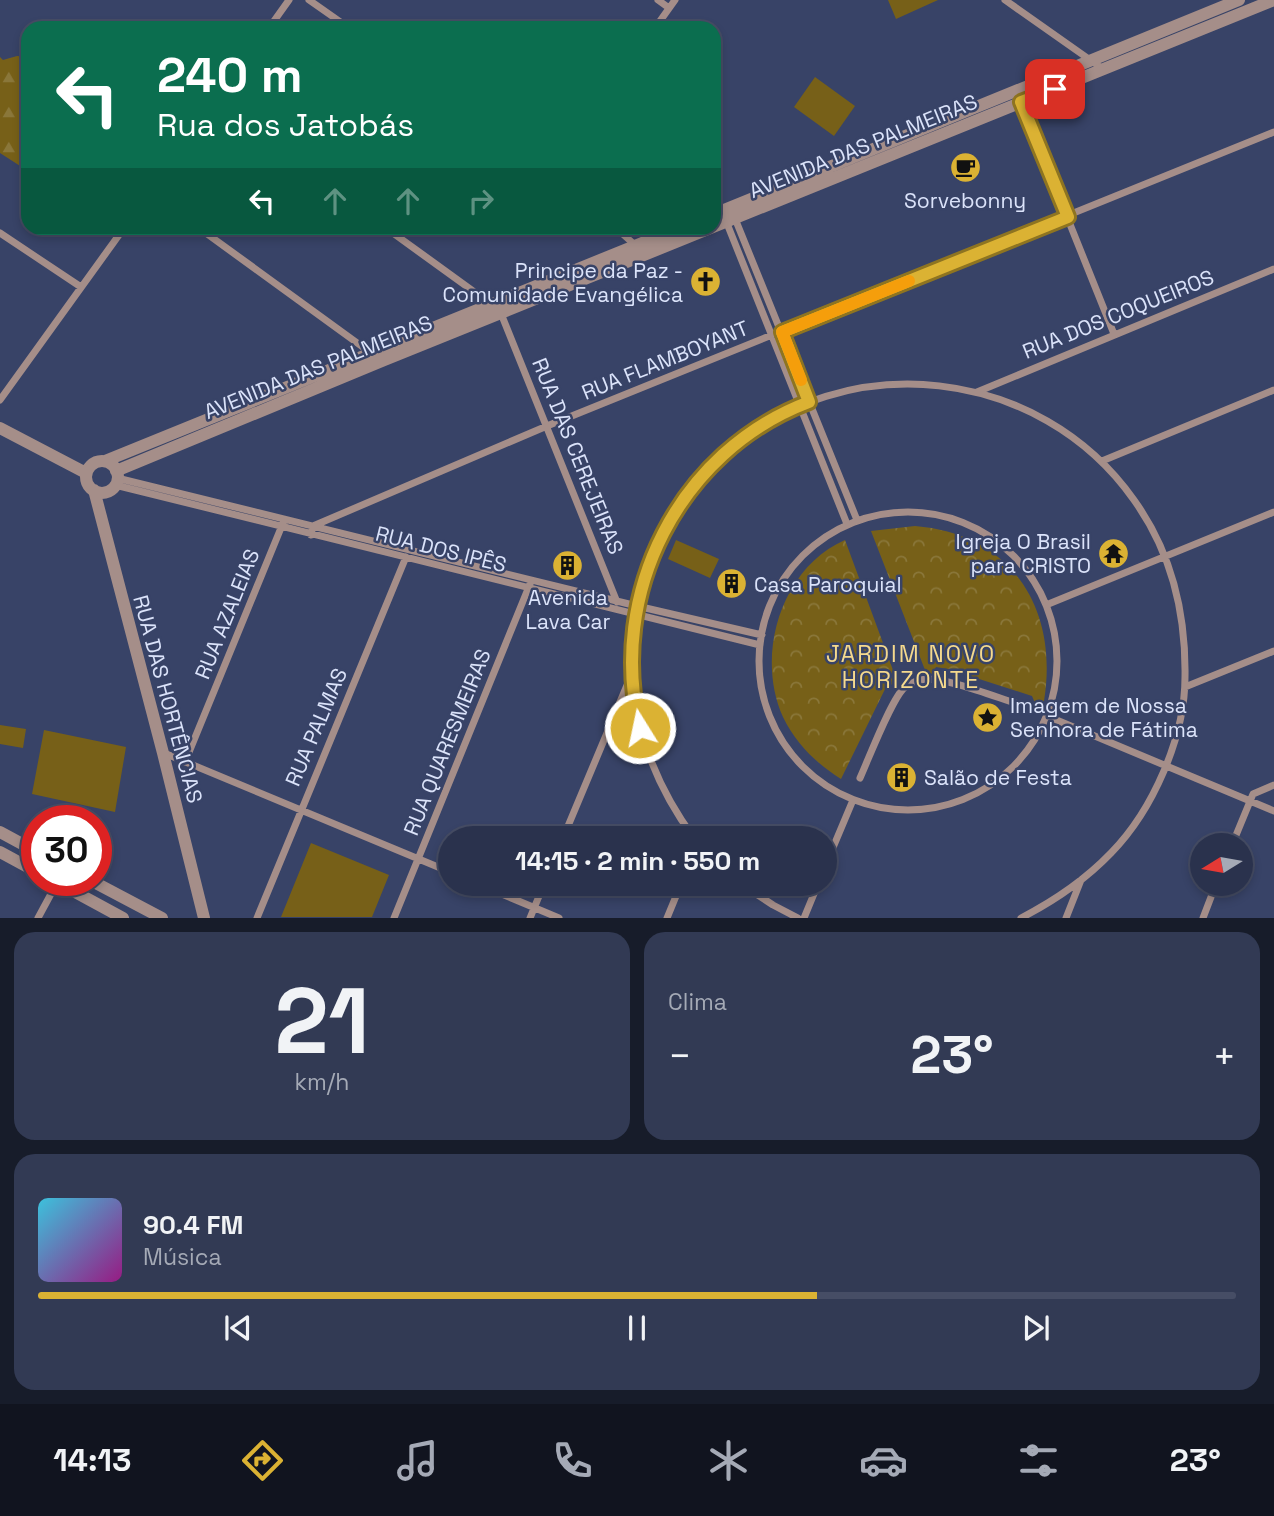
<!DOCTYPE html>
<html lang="pt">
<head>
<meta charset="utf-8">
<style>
	:root { --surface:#2a324d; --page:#323a54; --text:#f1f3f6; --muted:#a5aab6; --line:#464d65; --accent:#dbb233 }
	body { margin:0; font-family:"Space Grotesk",sans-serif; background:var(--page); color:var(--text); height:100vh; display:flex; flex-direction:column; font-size:26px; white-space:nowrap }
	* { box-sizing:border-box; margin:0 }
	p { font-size:23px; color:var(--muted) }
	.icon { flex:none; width:38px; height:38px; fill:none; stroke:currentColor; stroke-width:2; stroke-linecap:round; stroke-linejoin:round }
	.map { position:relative; height:918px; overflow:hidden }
	.sheet { display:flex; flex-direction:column; gap:14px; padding:14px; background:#171c2a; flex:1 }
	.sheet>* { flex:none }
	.top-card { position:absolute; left:21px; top:21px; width:700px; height:214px; border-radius:21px; box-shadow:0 4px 10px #0003,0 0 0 2px var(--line); background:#0b6e4f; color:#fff; overflow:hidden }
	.needle { width:46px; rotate:259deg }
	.buttons { position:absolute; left:1190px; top:833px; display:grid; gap:14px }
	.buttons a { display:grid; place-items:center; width:63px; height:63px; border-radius:50%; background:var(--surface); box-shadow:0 4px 10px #0003,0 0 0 2px var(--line); font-size:35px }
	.speed { position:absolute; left:21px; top:805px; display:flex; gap:14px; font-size:35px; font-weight:700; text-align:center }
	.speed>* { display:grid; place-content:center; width:91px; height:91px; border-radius:50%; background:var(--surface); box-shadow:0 4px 10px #0003,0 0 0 2px var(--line); line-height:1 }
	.speed .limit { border:10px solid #d22; background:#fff; color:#111 }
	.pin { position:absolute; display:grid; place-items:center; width:60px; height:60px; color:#fff; margin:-30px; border-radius:14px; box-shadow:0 4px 10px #0006 }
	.me { position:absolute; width:77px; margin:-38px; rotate:350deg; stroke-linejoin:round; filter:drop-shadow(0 0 5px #0008) }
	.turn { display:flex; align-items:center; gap:24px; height:147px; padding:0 21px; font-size:32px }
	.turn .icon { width:91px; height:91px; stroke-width:2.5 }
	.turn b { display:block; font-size:49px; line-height:60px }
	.lanes { display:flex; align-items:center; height:66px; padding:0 21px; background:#0003; justify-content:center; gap:35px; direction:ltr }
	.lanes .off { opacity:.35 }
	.big { font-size:52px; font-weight:600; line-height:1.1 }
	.sheet .widget { flex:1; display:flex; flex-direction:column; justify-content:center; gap:10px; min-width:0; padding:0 24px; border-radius:21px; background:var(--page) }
	.sheet .dial { align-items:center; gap:0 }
	.dial b { font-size:91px; line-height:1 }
	.song { display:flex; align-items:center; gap:21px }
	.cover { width:84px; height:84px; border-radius:10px; background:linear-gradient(135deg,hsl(190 70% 55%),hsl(310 70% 35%)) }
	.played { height:7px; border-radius:4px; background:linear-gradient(90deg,var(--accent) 65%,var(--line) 65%) }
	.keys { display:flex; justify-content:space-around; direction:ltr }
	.heat { display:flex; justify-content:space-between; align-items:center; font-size:38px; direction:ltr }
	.sheet .tiles { flex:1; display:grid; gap:14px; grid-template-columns:1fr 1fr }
	.widget:last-child { grid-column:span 2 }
	.trip { position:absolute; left:438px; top:826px; width:399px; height:70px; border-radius:35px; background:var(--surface); box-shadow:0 4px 10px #0003,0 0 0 2px var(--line); font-weight:600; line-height:70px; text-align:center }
	.dock { display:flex; height:112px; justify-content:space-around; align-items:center; background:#11141f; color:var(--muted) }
	.dock .icon { width:49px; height:49px }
	.dock .current { color:var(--accent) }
	.dock b { font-size:32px; color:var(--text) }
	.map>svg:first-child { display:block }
	.forest { fill:url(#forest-firs) }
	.park { fill:url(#park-crowns) }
	.pitch { fill:#776018 }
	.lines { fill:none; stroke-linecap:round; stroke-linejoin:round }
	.minor { stroke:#a58e89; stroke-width:7 }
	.tertiary { stroke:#a58e89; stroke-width:12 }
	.route-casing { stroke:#8e7421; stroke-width:18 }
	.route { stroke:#dbb233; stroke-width:12 }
	.slow { stroke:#f59e0b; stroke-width:12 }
	.labels { text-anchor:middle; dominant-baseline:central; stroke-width:5; stroke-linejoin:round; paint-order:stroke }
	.street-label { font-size:21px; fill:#dbe3fa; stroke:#384367 }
	.poi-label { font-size:21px; fill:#dbe3fa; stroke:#384367; text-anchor:start }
	.neighbourhood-label { font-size:23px; letter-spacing:2px; fill:#f5d98d; stroke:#384367 }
</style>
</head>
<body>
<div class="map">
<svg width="1274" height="918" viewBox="0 0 1274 918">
	<defs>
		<pattern id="forest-firs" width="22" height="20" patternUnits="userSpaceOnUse" patternTransform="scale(1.75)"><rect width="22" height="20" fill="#776018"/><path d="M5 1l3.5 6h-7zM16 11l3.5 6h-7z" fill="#8a773a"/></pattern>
		<pattern id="park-crowns" width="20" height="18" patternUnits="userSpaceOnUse" patternTransform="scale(1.75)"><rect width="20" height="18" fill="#776018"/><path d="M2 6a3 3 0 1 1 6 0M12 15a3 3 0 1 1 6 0" fill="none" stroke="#8a773a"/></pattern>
	</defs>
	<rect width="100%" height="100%" fill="#384367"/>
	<path class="forest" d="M17,56l11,1v114l-28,-18v-96l3,3z"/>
	<path class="park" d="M915,526c97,8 144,83 129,175l-4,3 -5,-1 -3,-7 -84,-27 -12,-2 -4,7 -7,-4 -54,-139z
		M845,540l52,141 -1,3 -9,1 -46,94c-25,-16 -45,-35 -58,-62 -28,-62 -2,-149 62,-177z"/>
	<path class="pitch" d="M888,0h50l-42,19z
		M815,77l40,29 -21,30 -40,-29z
		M676,540l43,19 -9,19 -42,-19z
		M0,725l26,4 -3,19 -23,-4z
		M44,730l82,17 -11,65 -83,-18z
		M311,843l78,32 -17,42h-91z"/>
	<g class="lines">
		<path class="minor" d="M309,0l40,28
			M658,0l11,8
			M1005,0l98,69
			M269,28l20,-28
			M655,28l20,-28
			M1021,102l93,232
			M734,216l123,304
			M726,221l121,303
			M199,228l172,125
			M386,228l105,76
			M616,228l19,17
			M0,233l81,54
			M500,311l117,291
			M977,392l297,-123
			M0,400l124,-172
			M1102,461l172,-71
			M117,478l520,128 125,29
			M115,485l645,160
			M759 661a149 149 0 1 1 298 0a149 149 0 1 1-298 0Z
			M311,535l2,-9 234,-100 727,-294
			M1046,605l228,-93
			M1185,687l89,-36
			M1047,716l227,95
			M164,753l286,119
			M185,762l98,-239
			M860,778c9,-20 30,-75 43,-89 6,-6 17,-10 25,-10 23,0 75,21 100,28
			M563,838l67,-160
			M694,838c-50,-68 -75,-151 -56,-235 13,-58 42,-109 86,-149 121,-109 316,-88 410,46 38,53 52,113 51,177 0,60 -32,133 -74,176 -26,27 -57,48 -90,65
			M1232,845l21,-51 21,-9
			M824,869l29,-69
			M478,884l81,34
			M741,884l32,21 25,13
			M38,918l20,-37
			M257,918l149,-361
			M394,918l136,-334
			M530,918l14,-34
			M667,918l14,-34
			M804,918l14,-34
			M1066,918l15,-38
			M1203,918l13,-34"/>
		<path class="tertiary" d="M714,214l525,-214
			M0,428l86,45
			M105,461l574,-233
			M86 477a16 16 0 1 1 32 0a16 16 0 1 1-32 0Z
			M116,471l266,-110 892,-361
			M94,490l69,263 41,165
			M0,832l37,20
			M0,852l37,20
			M53,880l70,38
			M90,880l72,38"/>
	</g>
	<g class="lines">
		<defs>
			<path id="route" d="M640,728c-33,-134 39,-277 169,-326l-27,-70 286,-115 -47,-115 34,-13"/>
		</defs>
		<use href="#route" class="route-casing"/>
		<use href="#route" class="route"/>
		<path class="slow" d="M801,380l-19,-48 127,-51"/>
	</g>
	<defs>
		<symbol id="cafe-disc" viewBox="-11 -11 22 22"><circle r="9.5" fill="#dbb233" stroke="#384367"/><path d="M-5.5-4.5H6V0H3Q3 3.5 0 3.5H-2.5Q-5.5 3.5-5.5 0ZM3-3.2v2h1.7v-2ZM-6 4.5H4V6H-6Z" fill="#111"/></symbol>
		<symbol id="church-disc" viewBox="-11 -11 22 22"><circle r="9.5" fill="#dbb233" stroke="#384367"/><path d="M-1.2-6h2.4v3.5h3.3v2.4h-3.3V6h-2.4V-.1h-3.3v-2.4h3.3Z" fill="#111"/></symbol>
		<symbol id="temple-disc" viewBox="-11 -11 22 22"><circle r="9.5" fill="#dbb233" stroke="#384367"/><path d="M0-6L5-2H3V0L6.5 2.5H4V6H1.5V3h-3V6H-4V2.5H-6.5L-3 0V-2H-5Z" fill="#111"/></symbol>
		<symbol id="building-disc" viewBox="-11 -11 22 22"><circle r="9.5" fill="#dbb233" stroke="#384367"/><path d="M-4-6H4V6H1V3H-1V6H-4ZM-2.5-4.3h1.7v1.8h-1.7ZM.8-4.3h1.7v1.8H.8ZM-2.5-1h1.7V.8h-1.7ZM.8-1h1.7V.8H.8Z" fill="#111"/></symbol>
		<symbol id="sight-disc" viewBox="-11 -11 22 22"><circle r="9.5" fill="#dbb233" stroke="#384367"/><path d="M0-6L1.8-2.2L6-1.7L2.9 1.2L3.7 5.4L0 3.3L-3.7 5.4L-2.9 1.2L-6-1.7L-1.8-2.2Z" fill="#111"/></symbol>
	</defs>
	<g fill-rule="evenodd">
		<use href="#cafe-disc" x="948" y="150" width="35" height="35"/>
		<use href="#church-disc" x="688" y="264" width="35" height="35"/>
		<use href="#temple-disc" x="1096" y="536" width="35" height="35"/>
		<use href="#building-disc" x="550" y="548" width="35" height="35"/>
		<use href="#building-disc" x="714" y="566" width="35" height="35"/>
		<use href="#sight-disc" x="970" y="700" width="35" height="35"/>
		<use href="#building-disc" x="884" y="760" width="35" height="35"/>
	</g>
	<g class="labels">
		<g class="street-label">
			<text transform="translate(863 146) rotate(-22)">AVENIDA DAS PALMEIRAS</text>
			<text transform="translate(1118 314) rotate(-22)">RUA DOS COQUEIROS</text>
			<text transform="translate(665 360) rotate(-22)">RUA FLAMBOYANT</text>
			<text transform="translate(318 367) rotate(-22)">AVENIDA DAS PALMEIRAS</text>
			<text transform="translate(578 456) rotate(68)">RUA DAS CEREJEIRAS</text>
			<text transform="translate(441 549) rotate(14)">RUA DOS IPÊS</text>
			<text transform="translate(227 614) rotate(-68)">RUA AZALEIAS</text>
			<text transform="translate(168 699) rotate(75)">RUA DAS HORTÊNCIAS</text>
			<text transform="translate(316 727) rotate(-67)">RUA PALMAS</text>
			<text transform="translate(447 742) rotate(-68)">RUA QUARESMEIRAS</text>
		</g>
		<g class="poi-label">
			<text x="965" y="200" text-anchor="middle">Sorvebonny</text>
			<text x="683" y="270" text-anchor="end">Principe da Paz -<tspan x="683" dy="24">Comunidade Evangélica</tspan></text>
			<text x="1091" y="541" text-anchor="end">Igreja O Brasil<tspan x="1091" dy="24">para CRISTO</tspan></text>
			<text x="754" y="584">Casa Paroquial</text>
			<text x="568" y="597" text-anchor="middle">Avenida<tspan x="568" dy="24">Lava Car</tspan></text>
			<text x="1010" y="705">Imagem de Nossa<tspan x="1010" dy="24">Senhora de Fátima</tspan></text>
			<text x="924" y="777">Salão de Festa</text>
		</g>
		<g class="neighbourhood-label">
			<text x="911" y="654">JARDIM NOVO<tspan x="911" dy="26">HORIZONTE</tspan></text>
		</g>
	</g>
</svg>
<div class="buttons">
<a><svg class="needle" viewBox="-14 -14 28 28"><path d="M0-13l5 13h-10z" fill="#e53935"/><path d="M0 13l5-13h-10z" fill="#a5aab6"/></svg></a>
</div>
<div class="speed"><div class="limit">30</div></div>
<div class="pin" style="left:1055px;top:89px;background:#d93025"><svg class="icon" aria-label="arrive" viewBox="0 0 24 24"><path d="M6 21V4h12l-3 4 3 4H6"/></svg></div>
<svg class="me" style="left:640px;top:728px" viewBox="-20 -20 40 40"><circle r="17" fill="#dbb233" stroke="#fff" stroke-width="3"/><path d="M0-11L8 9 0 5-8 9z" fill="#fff"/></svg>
<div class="trip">14:15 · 2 min · 550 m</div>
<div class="top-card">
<div class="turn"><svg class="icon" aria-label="left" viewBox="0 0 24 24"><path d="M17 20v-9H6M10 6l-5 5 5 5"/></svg><div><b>240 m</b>Rua dos Jatobás</div></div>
<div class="lanes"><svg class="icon" aria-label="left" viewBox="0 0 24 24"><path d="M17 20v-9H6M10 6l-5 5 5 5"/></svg><svg class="icon off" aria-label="ahead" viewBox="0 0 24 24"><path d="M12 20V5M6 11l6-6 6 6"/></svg><svg class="icon off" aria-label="ahead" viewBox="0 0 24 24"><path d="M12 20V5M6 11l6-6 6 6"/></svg><svg class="icon off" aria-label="right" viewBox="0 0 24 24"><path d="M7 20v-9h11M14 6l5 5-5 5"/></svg></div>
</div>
</div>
<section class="sheet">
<div class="tiles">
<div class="widget dial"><b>21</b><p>km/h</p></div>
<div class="widget"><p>Clima</p>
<div class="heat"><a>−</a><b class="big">23°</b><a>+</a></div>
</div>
<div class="widget">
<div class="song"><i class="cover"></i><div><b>90.4 FM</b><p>Música</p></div></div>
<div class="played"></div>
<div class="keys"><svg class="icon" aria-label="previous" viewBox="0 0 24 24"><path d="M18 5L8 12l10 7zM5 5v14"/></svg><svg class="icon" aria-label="pause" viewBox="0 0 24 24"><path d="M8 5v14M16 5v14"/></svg><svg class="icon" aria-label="next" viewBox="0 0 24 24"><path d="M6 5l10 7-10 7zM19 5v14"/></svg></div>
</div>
</div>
</section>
<nav class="dock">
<b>14:13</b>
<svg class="icon current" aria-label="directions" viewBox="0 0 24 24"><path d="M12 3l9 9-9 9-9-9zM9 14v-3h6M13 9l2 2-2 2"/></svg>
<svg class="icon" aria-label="music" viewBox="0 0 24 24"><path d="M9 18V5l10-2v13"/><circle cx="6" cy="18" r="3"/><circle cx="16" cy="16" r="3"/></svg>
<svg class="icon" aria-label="phone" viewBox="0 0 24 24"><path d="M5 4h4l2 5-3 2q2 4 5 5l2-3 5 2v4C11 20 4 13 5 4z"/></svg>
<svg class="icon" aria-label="climate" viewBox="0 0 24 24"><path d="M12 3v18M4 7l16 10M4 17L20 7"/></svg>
<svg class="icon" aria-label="car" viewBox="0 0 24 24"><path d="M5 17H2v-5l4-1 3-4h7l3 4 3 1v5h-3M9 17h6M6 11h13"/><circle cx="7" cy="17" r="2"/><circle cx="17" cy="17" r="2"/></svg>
<svg class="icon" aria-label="filters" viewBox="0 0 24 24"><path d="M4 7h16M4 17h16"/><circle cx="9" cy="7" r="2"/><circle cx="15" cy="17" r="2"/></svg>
<b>23°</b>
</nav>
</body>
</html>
